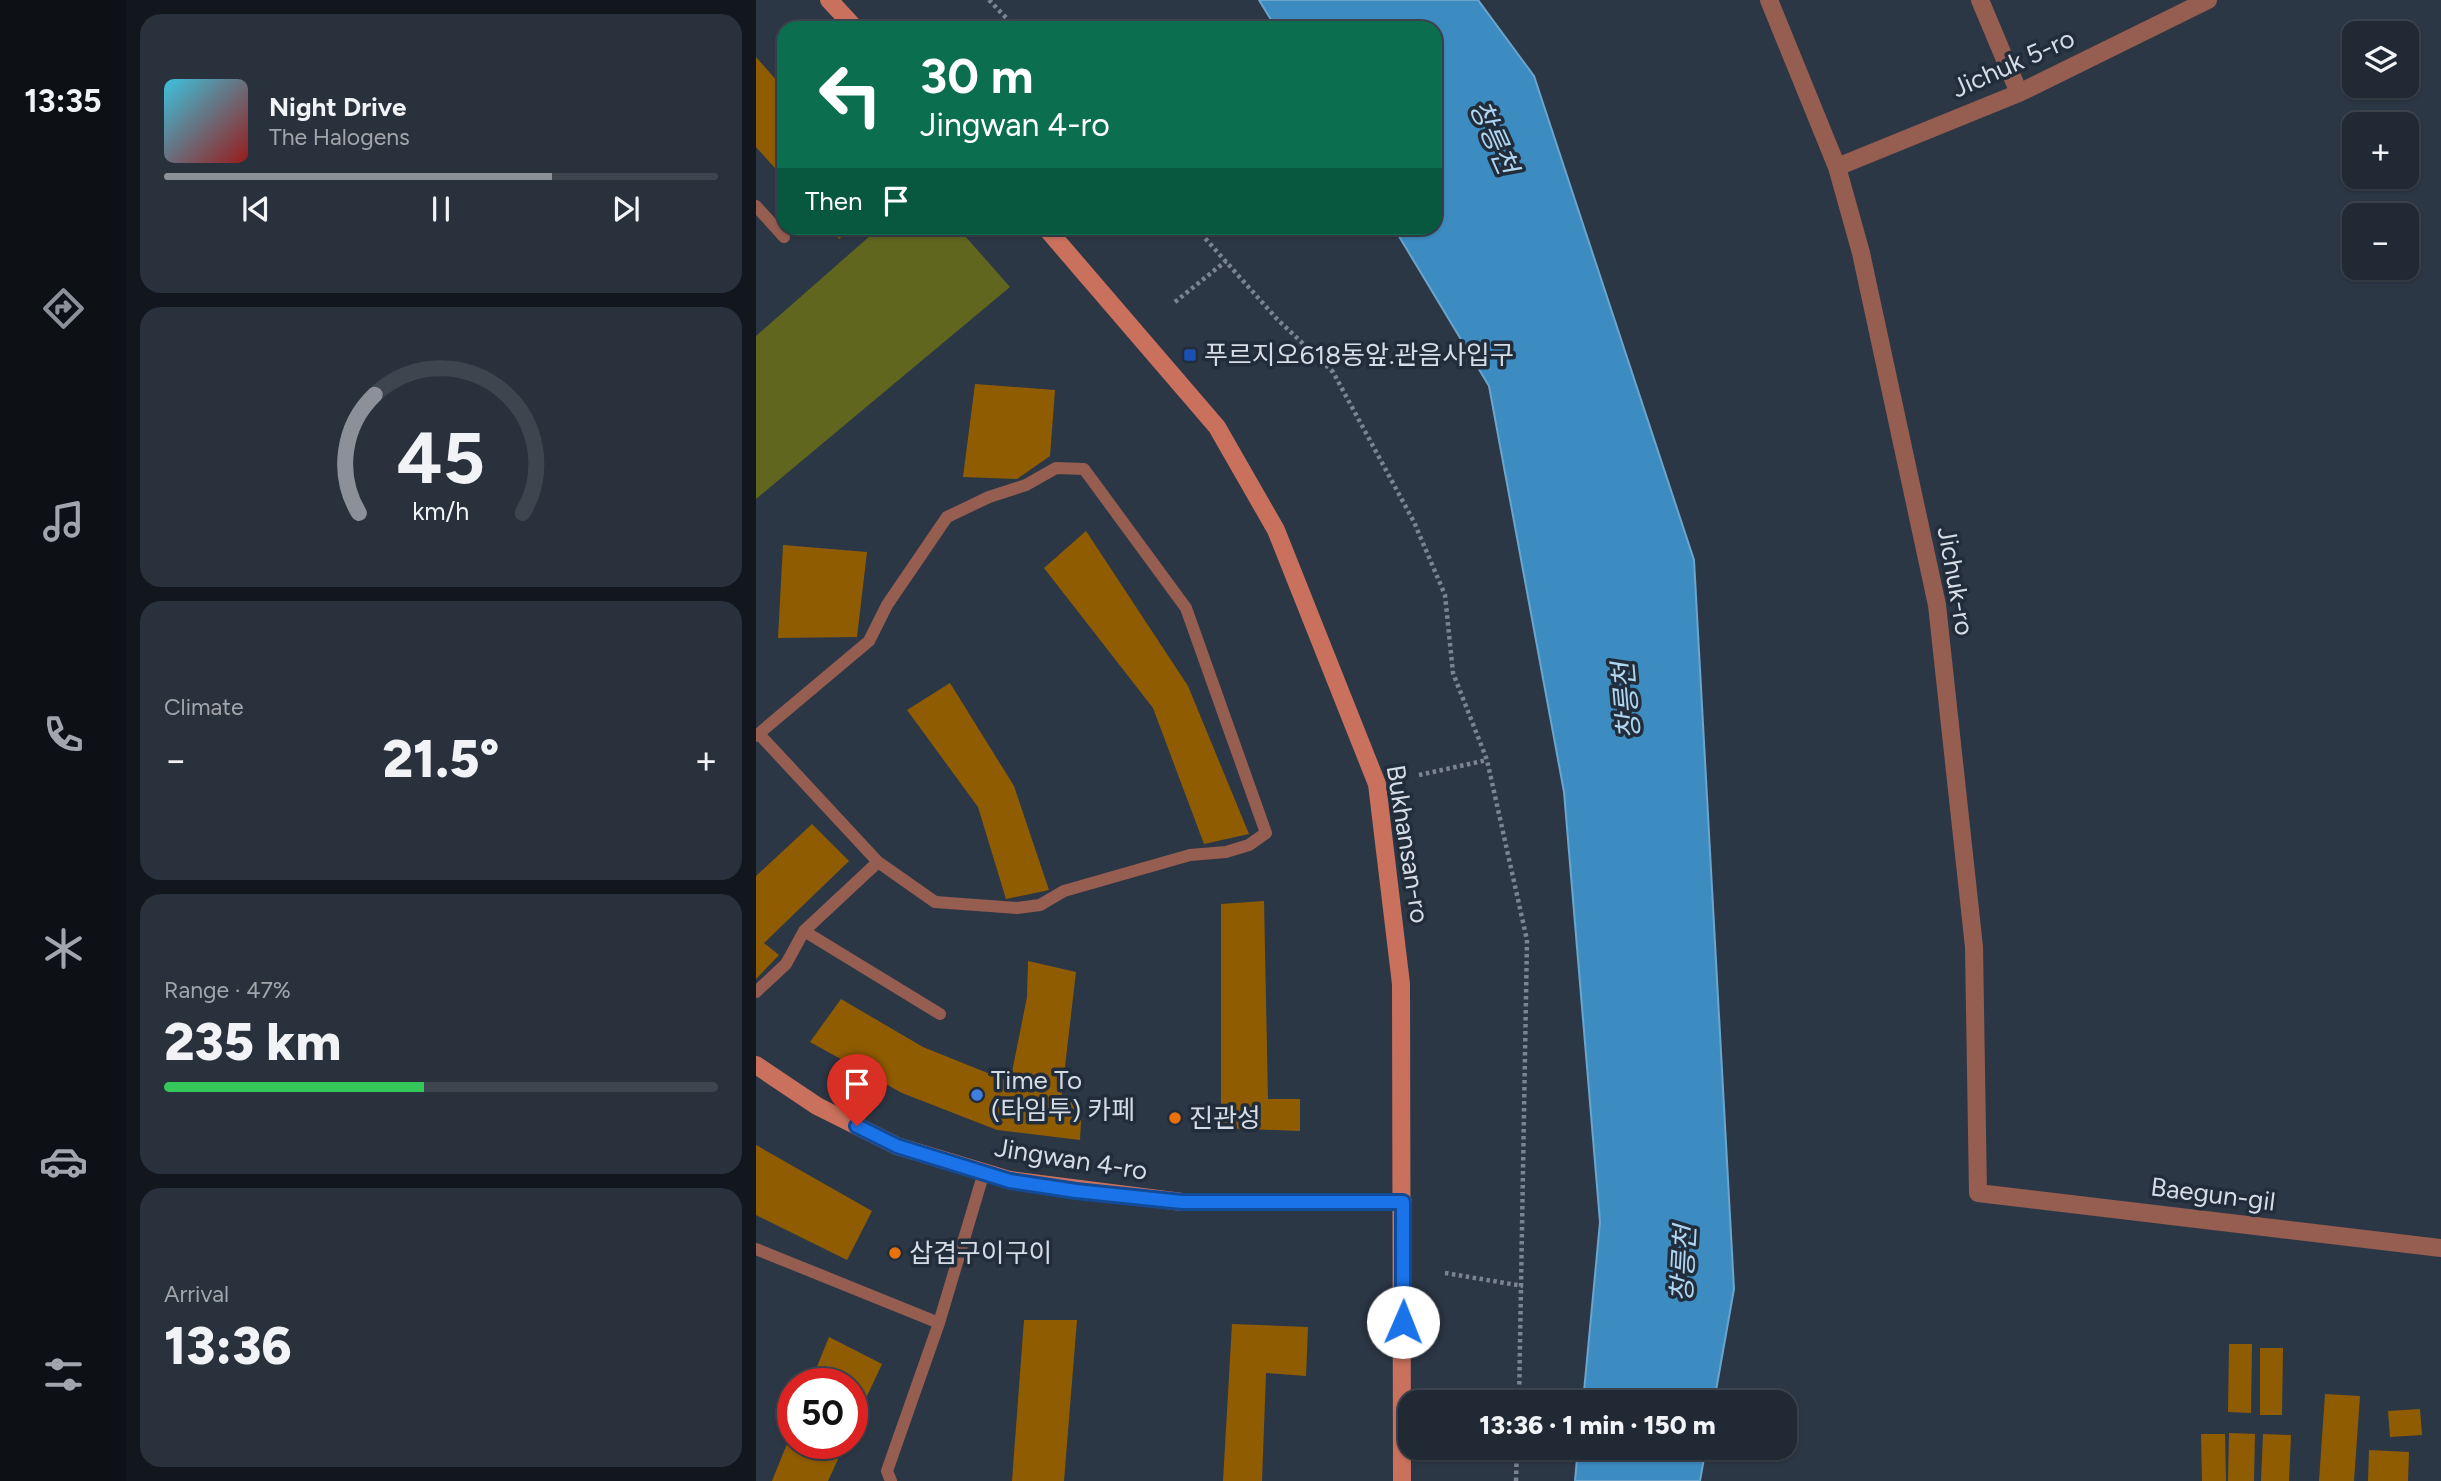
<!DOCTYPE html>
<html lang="en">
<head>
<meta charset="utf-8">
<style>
	:root { --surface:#212934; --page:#29313c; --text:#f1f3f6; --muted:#a2a6ac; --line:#3e454f; --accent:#8c9099 }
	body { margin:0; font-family:Figtree,"Noto Sans KR",sans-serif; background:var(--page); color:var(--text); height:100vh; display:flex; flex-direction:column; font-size:26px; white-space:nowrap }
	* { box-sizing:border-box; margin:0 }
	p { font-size:23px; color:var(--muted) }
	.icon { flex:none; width:38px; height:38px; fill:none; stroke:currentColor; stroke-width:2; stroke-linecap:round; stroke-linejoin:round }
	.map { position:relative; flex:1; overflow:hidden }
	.side { display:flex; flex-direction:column; gap:14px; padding:14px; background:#12171d; width:630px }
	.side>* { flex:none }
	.top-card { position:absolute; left:21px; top:21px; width:665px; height:214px; border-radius:21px; box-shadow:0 2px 5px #0004,0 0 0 2px var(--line); background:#0b6e4f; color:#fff; overflow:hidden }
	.controls { position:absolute; left:1586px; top:21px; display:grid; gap:14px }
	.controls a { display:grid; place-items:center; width:77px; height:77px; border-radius:14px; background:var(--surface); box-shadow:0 2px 5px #0004,0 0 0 2px var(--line); font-size:35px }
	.speed { position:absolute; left:21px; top:1368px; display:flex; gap:14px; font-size:35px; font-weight:700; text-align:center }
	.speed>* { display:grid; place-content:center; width:91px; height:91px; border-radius:50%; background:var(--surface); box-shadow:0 2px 5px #0004,0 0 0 2px var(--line); line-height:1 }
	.speed .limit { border:10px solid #d22; background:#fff; color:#111 }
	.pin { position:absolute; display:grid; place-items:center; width:60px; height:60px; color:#fff; margin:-72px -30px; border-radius:50% 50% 50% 0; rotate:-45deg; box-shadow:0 0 7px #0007 }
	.pin .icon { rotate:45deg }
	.me { position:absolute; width:77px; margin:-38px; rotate:1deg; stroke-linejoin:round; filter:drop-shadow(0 0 5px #0008) }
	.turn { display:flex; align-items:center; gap:24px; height:147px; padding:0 28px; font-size:32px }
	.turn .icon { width:91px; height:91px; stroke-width:2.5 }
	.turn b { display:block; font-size:49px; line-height:60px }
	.then { display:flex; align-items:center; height:66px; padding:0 28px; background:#0003; gap:14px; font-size:26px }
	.big { font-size:52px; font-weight:800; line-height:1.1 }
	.side .card { flex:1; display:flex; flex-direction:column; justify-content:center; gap:10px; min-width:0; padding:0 24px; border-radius:21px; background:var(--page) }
	.side .dial { align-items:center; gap:0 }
	.dial svg { height:182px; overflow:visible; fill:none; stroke:var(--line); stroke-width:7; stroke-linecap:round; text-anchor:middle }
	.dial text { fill:var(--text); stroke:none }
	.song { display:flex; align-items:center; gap:21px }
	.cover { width:84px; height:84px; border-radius:10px; background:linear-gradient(135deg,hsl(190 70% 55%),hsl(0 70% 35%)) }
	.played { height:7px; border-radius:4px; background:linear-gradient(90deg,var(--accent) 70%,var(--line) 70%) }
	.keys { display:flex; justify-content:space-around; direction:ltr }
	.heat { display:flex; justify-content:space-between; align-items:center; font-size:38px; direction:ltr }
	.charge { height:10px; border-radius:5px; background:linear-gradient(90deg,#34c759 47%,var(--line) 0) }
	.trip { position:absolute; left:642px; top:1390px; width:399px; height:70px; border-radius:21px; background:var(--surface); box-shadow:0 2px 5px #0004,0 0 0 2px var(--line); font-weight:800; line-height:70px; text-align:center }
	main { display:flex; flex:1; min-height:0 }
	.tabs { display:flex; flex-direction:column; width:126px; justify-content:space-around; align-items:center; background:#0d1015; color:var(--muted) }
	.tabs .icon { width:49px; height:49px }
	.tabs .selected { color:var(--accent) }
	.tabs b { font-size:32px; color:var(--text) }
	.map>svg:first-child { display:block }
	.green { fill:#60661e }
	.water { fill:#3d8cc1; stroke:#6ba4cc; stroke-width:2 }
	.building { fill:#905c02 }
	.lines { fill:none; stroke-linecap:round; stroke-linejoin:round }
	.path { stroke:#7b8490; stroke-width:4.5; stroke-dasharray:3.5 3.5; stroke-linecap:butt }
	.lane { stroke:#965d51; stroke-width:12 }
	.street { stroke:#965d51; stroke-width:18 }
	.secondary { stroke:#ca715d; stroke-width:18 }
	.route-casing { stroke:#114b97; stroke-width:18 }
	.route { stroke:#1a73e8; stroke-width:12 }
	.transit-dot { fill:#1a4fb4; stroke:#222d3b; stroke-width:2.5 }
	.shop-dot { fill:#3f7fe0; stroke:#222d3b; stroke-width:2.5 }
	.food-dot { fill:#e8710a; stroke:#222d3b; stroke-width:2.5 }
	.labels { text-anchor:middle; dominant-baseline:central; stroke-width:7; stroke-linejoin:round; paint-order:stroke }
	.street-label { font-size:26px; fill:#d5dce5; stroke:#222d3b }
	.poi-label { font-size:26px; fill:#d5dce5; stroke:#222d3b; text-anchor:start }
	.water-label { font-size:28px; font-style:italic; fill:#afd5f1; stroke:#222d3b }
</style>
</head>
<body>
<main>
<nav class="tabs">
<b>13:35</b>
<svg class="icon selected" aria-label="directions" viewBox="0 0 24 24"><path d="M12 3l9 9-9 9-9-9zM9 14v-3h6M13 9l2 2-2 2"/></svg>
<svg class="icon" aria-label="music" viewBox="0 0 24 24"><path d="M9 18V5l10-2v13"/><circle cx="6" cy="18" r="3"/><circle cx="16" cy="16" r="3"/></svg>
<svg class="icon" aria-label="phone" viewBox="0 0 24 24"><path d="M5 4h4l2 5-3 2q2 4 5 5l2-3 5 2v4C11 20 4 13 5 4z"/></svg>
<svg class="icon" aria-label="climate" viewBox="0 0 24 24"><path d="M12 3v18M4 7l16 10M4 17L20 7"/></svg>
<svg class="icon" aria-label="car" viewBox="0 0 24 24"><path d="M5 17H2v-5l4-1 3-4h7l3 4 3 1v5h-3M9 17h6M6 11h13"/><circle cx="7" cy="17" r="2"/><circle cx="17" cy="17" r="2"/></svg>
<svg class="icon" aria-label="filters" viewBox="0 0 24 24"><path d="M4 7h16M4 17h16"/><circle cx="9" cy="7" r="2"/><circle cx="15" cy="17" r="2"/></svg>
</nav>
<section class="side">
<div class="card">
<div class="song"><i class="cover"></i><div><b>Night Drive</b><p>The Halogens</p></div></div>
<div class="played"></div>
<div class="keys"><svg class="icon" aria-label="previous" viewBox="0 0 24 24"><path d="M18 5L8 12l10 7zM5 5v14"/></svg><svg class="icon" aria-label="pause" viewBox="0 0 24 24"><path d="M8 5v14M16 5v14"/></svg><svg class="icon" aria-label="next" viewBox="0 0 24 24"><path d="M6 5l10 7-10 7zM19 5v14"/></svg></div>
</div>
<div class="card dial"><svg viewBox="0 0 100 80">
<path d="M14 69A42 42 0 1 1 86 69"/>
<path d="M14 69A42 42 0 0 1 21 17" stroke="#8c9099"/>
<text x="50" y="56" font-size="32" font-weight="700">45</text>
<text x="50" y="72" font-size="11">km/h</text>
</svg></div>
<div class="card"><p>Climate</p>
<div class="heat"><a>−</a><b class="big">21.5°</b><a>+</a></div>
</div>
<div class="card"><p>Range · 47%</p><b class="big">235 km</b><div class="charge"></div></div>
<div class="card"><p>Arrival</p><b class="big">13:36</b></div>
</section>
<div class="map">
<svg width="1685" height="1481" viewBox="0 0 1685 1481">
	<rect width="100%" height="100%" fill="#2c3745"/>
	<path class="green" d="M123,228h79l52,59 -254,212v-163z"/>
	<path class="water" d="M503,0h219l56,76 160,484 40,729 -20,113h-131l17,-180 -36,-430 -75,-406 -95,-158h41v-200h-159z
		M822,1447h128l-6,34h-125z"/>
	<path class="building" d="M0,57l28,32v89l-28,-31z
		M73,228h23l-13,11z
		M219,384l80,6 -5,66 -33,23 -54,-2z
		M330,531l102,155 61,148 -45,10 -51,-136 -109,-140z
		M27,545l84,7 -10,85 -79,1z
		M194,683l64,103 35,104 -43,9 -28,-92 -71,-97z
		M56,824l37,37 -85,82 15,12 -23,24v-103z
		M508,901l4,198h32v32l-79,-3v-224z
		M272,961l48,11 -15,129 21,2 -2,37 -83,-10 -95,-37 -92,-51 31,-43 82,48 87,35 17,-85z
		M0,1145l116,66 -25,49 -91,-45z
		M268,1320h53l-13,161h-52z
		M476,1324l76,3 -2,49 -40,-3 -4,108h-39z
		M73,1337l53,27 -30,64v-44h-42z
		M1473,1344h23l-1,69 -23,-1z
		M1504,1348h23l-1,67h-22z
		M1569,1394l35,2 -6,85h-35z
		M1664,1409l2,26 -32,2 -2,-26z
		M37,1429v15h52l-17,37h-56z
		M1473,1433l26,1 -1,47h-26z
		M1445,1434h24l1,47h-24z
		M1507,1434l28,1 -2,46h-28z
		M1613,1450l40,2 -1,29h-40z"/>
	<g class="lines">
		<path class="path" d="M233,0l27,28
			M440,228l81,91 56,53 81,150 31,73 8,78 34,87 40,180 -8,462
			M419,302l51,-41
			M663,775l68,-15
			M689,1273l78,13
			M760,1481l1,-34"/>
		<path class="lane" d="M0,206l28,31
			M0,736l113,-95 18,-36 60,-88 42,-20 37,-12 30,-17 28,1 102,139 80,225 -17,12 -23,7 -36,3 -126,36 -24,14 -23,3 -82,-6 -57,-40 -119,-128
			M48,931l136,83
			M0,992l30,-28 18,-33 74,-69
			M0,1249l183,74
			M135,1481l-4,-10 52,-148 45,-151"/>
		<path class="street" d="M1013,0l68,167 24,86 76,352 37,342 4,246 463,55
			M1224,0l39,93
			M1081,167l182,-74 189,-93"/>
		<path class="secondary" d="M73,0l26,28
			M290,228l171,199 59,103 101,254 24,200 1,497
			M0,1065l61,41 80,40 113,34 172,22h221"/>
	</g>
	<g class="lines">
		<defs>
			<path id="route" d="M101,1126l40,20 113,35 66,10 106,11h221v120"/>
		</defs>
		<use href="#route" class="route-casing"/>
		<use href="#route" class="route"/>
	</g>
	<rect class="transit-dot" x="427" y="348" width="14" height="14" rx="3.5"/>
	<circle class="shop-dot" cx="221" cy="1095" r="7"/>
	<g class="food-dot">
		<circle cx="419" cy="1118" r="7"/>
		<circle cx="139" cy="1253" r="7"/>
	</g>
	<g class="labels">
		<g class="street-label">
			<text transform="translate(1257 63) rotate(-24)">Jichuk 5-ro</text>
			<text transform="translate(1200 581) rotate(80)">Jichuk-ro</text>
			<text transform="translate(652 844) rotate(81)">Bukhansan-ro</text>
			<text transform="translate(315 1159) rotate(9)">Jingwan 4-ro</text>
			<text transform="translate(1457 1194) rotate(7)">Baegun-gil</text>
		</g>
		<g class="poi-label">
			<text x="448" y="355">푸르지오618동앞.관음사입구</text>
			<text x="235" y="1080">Time To<tspan x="235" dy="30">(타임투) 카페</tspan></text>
			<text x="433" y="1118">진관성</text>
			<text x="153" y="1253">삽겹구이구이</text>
		</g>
		<g class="water-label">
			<text transform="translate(738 137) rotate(66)">창릉천</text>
			<text transform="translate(870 701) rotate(-95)">창릉천</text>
			<text transform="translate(927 1264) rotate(-87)">창릉천</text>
		</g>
	</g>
</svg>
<div class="controls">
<a><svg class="icon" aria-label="layers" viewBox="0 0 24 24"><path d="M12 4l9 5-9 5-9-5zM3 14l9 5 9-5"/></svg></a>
<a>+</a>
<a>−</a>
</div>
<div class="speed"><div class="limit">50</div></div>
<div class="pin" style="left:101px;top:1126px;background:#d93025"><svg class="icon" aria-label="arrive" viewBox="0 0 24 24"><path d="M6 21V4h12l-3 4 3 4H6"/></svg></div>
<svg class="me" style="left:647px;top:1322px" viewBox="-20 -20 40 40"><circle r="19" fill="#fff"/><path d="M0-13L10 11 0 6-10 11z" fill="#1a73e8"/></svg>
<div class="trip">13:36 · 1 min · 150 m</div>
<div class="top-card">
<div class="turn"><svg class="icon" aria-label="left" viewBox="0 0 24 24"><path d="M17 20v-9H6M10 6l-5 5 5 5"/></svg><div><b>30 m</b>Jingwan 4-ro</div></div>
<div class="then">Then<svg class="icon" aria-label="arrive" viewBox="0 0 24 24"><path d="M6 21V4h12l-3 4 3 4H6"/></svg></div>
</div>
</div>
</main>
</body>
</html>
